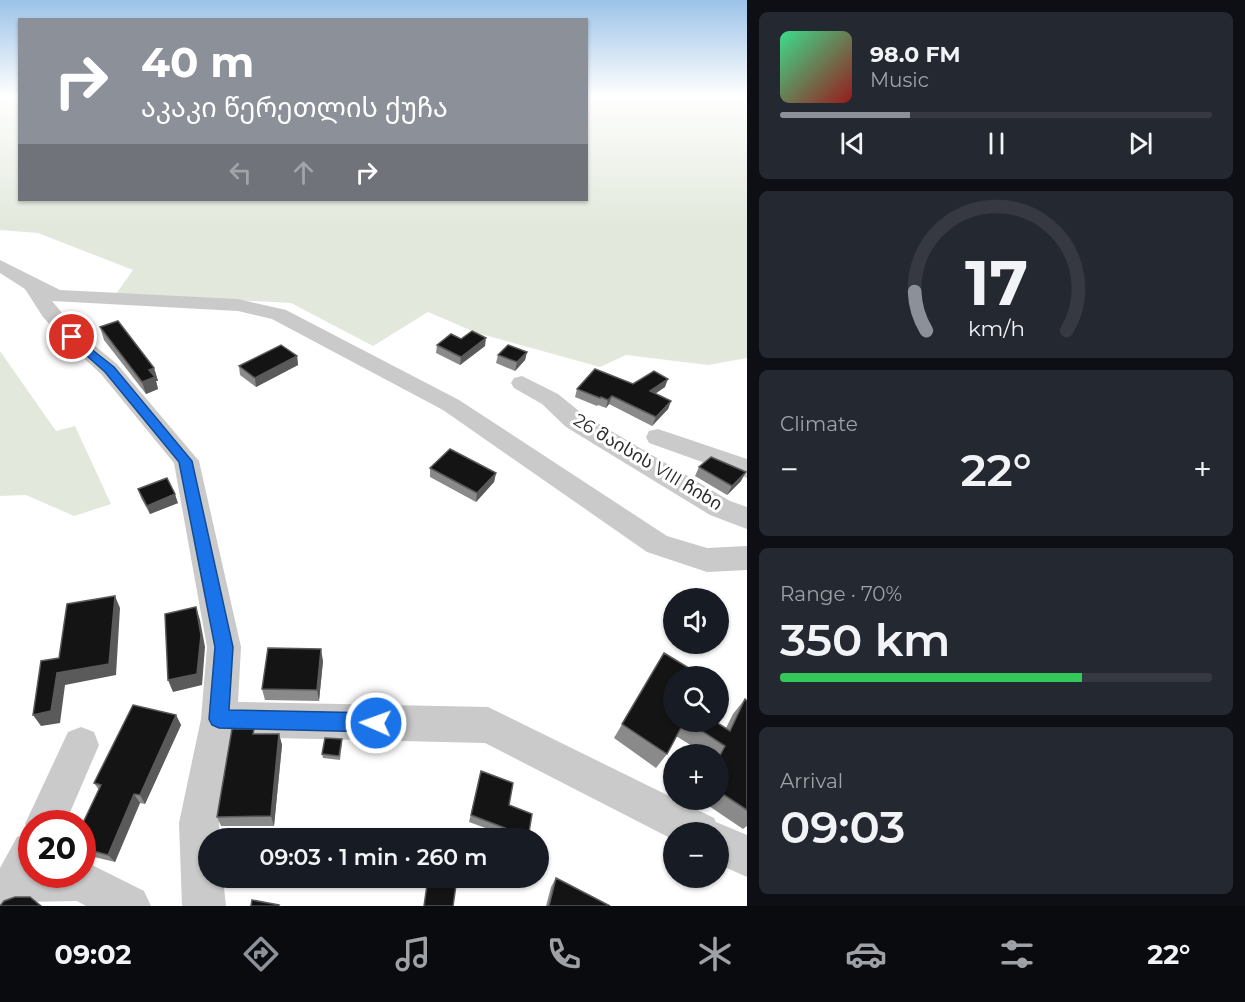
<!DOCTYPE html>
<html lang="en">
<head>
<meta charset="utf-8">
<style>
	:root { --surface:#171b24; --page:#242831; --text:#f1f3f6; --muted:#9ea1a6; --line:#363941; --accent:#8c9099 }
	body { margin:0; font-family:Montserrat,"Noto Sans Georgian",sans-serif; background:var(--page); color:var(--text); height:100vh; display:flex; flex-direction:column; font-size:22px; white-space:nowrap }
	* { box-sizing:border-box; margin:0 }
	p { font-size:20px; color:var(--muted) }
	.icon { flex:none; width:33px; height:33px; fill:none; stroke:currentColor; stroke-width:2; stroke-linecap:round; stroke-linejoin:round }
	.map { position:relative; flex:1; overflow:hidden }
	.sheet { display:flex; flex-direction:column; gap:12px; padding:12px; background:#0d0f14; width:498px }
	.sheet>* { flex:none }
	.banner { position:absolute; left:18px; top:18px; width:570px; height:183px; border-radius:0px; box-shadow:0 2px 4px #0004; background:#8c9099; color:#fff; overflow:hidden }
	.controls { position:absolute; left:663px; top:588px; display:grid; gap:12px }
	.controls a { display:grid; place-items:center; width:66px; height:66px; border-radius:50%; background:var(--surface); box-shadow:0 2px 4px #0004; font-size:30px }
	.speed { position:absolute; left:18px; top:810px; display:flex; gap:12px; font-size:30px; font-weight:700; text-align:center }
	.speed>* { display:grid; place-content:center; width:78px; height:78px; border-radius:50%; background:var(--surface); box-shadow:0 2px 4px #0004; line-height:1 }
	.speed .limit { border:9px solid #d22; background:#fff; color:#111 }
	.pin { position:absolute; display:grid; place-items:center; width:51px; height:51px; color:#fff; margin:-26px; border:3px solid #fff; border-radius:50%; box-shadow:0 2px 6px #0007 }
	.me { position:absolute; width:66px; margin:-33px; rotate:272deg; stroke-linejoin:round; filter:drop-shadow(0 0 4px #0008) }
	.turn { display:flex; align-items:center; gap:21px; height:126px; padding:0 24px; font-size:27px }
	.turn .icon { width:78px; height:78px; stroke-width:2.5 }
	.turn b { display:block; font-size:42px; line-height:51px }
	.lanes { display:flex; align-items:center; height:57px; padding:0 24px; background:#0003; justify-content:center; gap:30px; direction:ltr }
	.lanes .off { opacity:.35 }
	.big { font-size:45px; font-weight:600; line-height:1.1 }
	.sheet .card { flex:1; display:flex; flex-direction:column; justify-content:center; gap:9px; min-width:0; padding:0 21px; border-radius:9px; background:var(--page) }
	.sheet .dial { align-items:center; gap:0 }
	.dial svg { height:156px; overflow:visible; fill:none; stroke:var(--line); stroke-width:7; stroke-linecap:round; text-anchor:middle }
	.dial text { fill:var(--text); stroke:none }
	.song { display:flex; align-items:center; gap:18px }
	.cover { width:72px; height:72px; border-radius:9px; background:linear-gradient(135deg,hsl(150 70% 55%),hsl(0 70% 35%)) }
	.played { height:6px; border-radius:3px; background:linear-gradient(90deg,var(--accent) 30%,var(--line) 30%) }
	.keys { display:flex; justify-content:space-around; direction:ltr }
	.heat { display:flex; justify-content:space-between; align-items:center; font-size:33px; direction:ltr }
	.charge { height:9px; border-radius:4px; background:linear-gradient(90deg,#34c759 70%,var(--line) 0) }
	.trip { position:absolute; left:198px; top:828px; width:351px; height:60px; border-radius:30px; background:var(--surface); box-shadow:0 2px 4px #0004; font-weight:600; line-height:60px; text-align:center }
	.tab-bar { display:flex; height:96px; justify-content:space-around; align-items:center; background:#090b0e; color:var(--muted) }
	.tab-bar .icon { width:42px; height:42px }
	.tab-bar .current { color:var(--accent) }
	.tab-bar b { font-size:27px; color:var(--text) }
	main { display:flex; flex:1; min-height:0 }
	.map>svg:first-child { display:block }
	.green { fill:#e2e9dc }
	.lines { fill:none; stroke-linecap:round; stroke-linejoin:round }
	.minor { fill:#cacaca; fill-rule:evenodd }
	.wall { fill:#8a8a8a }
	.shaded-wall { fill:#5a5a5a }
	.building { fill:#141414; stroke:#5a5a5a; stroke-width:1.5 }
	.route { fill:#1a73e8; stroke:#114b97; stroke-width:1.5 }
	.labels { text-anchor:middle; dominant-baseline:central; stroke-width:6; stroke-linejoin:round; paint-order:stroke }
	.street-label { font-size:18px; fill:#2d2d2d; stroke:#fff }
</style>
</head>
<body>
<main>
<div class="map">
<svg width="747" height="906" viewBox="0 0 747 906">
	<rect width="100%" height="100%" fill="#fff"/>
	<path class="green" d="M0,97h19l1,103h566l1,-103h160v261l-39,7 -82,-10 -26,12 -123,-34 -49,-21 -55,34 -82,-43 -175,-9 17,-24 -95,-37 -38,-3z
		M0,351l56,80 19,-5 36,78 -37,12 -48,-21 -26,1z"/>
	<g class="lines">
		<path class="minor" d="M0,260l60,30 178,9 48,11 173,90 208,136 40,12 40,-2v24l-40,2 -60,-20 -204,-142 -171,-91 -34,-8 -186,-10 27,32 38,31 82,97 42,186 -3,55 250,5 226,111 2,4 31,13v42l-29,-13v-32h-44v8l-189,-97 -251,-6 -15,86 1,15h-12v40h15l3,28h-44l-3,-83 22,-104 6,-72 -33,-184 -73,-89 -36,-33 -22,-24 -18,-28 -25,-16z
			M522,376l36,18 26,21 146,86 17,6v22l-37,-14 -144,-88 -24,-23 -28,-16 -3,-5 3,-5z
			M658,429l89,30v19l-98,-35 -3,-6 3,-6z
			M81,727l13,5 5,13 -34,79h-33v50h50v-14l62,31 7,15h-65l-9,-5 -53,1 -6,4h-18v-38l17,-31 12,-4 -4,-9 43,-92z"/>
	</g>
	<path class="wall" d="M100,327l54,41 4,13h-2l2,8 -12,5 -42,-54z
		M461,339l24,7 -25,19 -24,-12 1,-8z
		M527,352l-2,8 -10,11 -19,-8 2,-8z
		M297,356l1,9 -42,22 -16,-12 -1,-9z
		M633,384l32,3 -10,7 16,7 -3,8 -16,17 -43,-22 -3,4 -8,-3 -1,1 -22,-9 2,-8z
		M699,467l42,14 -14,14 -32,-19z
		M430,468l66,5 -2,9 -18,20 -46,-25z
		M138,489l40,14 -28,11 -9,-16z
		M664,653l10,69h42l10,6 7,-14 12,-15 2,2v125l-4,3 -43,-29h18v-46h-13l-29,-18 -9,18 -11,14 -42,-30z
		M323,661l-4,40 -54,-1 -3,-11z
		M176,715l5,10 -36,79 -5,-1 -25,59 -33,-8v-29l17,-35 -5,-7z
		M256,734h23l3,11 -8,81h-53l-4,-9z
		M342,743l-2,17 -17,-2 -1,-4z
		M481,771l28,34 19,33h-27l1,-4 -33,-12z
		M556,878l54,28h-64l5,-19z"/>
	<path class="shaded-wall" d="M486,338l-1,8 -25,19 1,-8z
		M527,352l-2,8 -10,11 2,-9z
		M297,356l1,9 -42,22 -1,-9z
		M154,368l4,13h-2l2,8 -12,5 -4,-12 7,-12z
		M668,379l-3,8 -18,12 3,-8z
		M612,396l-3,8 -3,4 2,-8z
		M671,401l-3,8 -16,17 4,-9z
		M746,472l-5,9 -14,14 5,-9z
		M496,473l-2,9 -18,20 1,-9z
		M175,494l3,9 -28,11 -3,-8z
		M115,596l5,12 -4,67 -51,10 -5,38 -19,3 -8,-11 24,-42z
		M196,607l4,13 5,27 -3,38 -29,7 -5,-12z
		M321,649l2,12 -4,40 -2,-11z
		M176,715l5,10 -36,79 -5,-9z
		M279,734l3,11 -8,81 -3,-10z
		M134,794l6,9 -25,59 -7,-7z"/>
	<path class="building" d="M118,321l36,47 -5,2 6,7 -13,5 -42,-55z
		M472,331l14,7 -25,19 -24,-12 14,-11 10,5z
		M281,345l16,11 -42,22 -16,-12z
		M508,345l19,7 -10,10 -19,-7z
		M595,369l38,15 21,-13 14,8 -18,12 21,10 -15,16 -44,-21 -4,4 -7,-3 -1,1 -23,-9z
		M450,449l46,24 -19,20 -47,-25z
		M711,457l35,15 -14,14 -33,-19z
		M167,478l8,16 -28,12 -9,-17z
		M115,596l-6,68 -52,9 -6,38 -18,4 8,-54 18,-3 8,-54z
		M196,607l5,28 -4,39 -29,6 -3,-66z
		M268,648l53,1 -4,41 -55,-1z
		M664,653l38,23h-28v46h10l-17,32 -45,-30z
		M745,699l2,2v109l-29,-19v-32l7,-13 -37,-24h28l14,9z
		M133,705l43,10 -36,80 -6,-1 -26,61 -26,-7v-23l19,-40 -7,-2z
		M232,729h22l-1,5h26l-8,82 -54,1z
		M325,738l17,1 -3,17 -17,-2z
		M481,771l32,12 -4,22 23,9 -4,24h-26l3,-10 -34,-13z
		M428,878h29l-4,28h-29z
		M556,878l54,28h-61z
		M15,897h15l11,9h-41l4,-5z
		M252,900l27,5 -1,1h-27z"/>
	<linearGradient id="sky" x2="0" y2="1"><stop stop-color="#9cc3e8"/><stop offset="0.43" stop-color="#fff"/><stop offset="1" stop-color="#fff" stop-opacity="0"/></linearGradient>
	<rect width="747" height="224" fill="url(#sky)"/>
	<path class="route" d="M72,334l42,33 78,94 41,186 -4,63 147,3 6,3 3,7 -3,6 -6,3 -157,-4 -7,-3 -3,-6 6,-72 -36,-185 -74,-90 -37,-33 -1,-2z"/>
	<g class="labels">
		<g class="street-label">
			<text transform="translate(648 462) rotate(31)">26 მაისის VIII ჩიხი</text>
		</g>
	</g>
</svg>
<div class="controls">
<a><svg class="icon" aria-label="sound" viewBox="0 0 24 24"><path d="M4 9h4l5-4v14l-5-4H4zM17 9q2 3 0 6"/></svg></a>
<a><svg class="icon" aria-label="search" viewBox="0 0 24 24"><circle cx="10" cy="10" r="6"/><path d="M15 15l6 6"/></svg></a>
<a>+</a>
<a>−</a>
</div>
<div class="speed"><div class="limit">20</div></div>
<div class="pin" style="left:72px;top:337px;background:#d93025"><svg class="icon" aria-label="arrive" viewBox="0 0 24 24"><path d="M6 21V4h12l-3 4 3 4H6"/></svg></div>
<svg class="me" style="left:376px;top:723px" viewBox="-20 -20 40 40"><circle r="17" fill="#1a73e8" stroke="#fff" stroke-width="3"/><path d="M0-11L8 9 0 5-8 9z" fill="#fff"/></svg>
<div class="trip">09:03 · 1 min · 260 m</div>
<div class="banner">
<div class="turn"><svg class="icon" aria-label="right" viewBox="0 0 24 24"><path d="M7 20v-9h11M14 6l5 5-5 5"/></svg><div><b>40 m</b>აკაკი წერეთლის ქუჩა</div></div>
<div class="lanes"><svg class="icon off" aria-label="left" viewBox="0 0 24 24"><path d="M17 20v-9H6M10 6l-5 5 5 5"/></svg><svg class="icon off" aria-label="ahead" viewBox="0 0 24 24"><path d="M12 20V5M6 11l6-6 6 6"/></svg><svg class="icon" aria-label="right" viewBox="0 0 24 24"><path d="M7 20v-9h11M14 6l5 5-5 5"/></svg></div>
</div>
</div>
<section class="sheet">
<div class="card">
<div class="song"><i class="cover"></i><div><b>98.0 FM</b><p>Music</p></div></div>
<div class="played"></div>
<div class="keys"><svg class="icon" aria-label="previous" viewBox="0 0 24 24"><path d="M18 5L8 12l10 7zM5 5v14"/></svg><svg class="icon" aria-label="pause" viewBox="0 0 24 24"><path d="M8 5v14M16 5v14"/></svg><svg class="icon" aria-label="next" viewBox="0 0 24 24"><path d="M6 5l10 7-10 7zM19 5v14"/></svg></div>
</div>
<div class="card dial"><svg viewBox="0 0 100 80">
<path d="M14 69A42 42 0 1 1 86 69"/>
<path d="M14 69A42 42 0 0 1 8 49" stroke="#8c9099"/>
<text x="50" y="56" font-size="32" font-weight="700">17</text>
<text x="50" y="72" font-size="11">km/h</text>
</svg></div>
<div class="card"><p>Climate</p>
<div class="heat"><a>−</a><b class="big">22°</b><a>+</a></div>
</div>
<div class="card"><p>Range · 70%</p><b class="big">350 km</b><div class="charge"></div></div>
<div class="card"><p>Arrival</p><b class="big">09:03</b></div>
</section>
</main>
<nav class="tab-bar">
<b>09:02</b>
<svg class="icon current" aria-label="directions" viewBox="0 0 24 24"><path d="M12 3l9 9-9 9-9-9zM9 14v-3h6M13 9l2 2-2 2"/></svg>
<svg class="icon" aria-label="music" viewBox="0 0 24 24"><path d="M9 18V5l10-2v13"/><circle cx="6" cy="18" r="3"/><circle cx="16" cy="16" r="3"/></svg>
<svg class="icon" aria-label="phone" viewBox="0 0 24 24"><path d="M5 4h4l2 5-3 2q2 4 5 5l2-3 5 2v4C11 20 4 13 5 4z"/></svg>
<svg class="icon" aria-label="climate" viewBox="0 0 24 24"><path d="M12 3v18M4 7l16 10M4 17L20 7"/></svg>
<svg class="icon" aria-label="car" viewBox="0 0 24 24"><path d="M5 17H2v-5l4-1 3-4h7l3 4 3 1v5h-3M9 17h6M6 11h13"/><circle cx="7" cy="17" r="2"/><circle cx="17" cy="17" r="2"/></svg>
<svg class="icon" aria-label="filters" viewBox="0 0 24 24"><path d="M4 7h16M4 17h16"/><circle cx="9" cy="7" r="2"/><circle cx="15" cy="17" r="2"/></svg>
<b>22°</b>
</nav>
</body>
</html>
